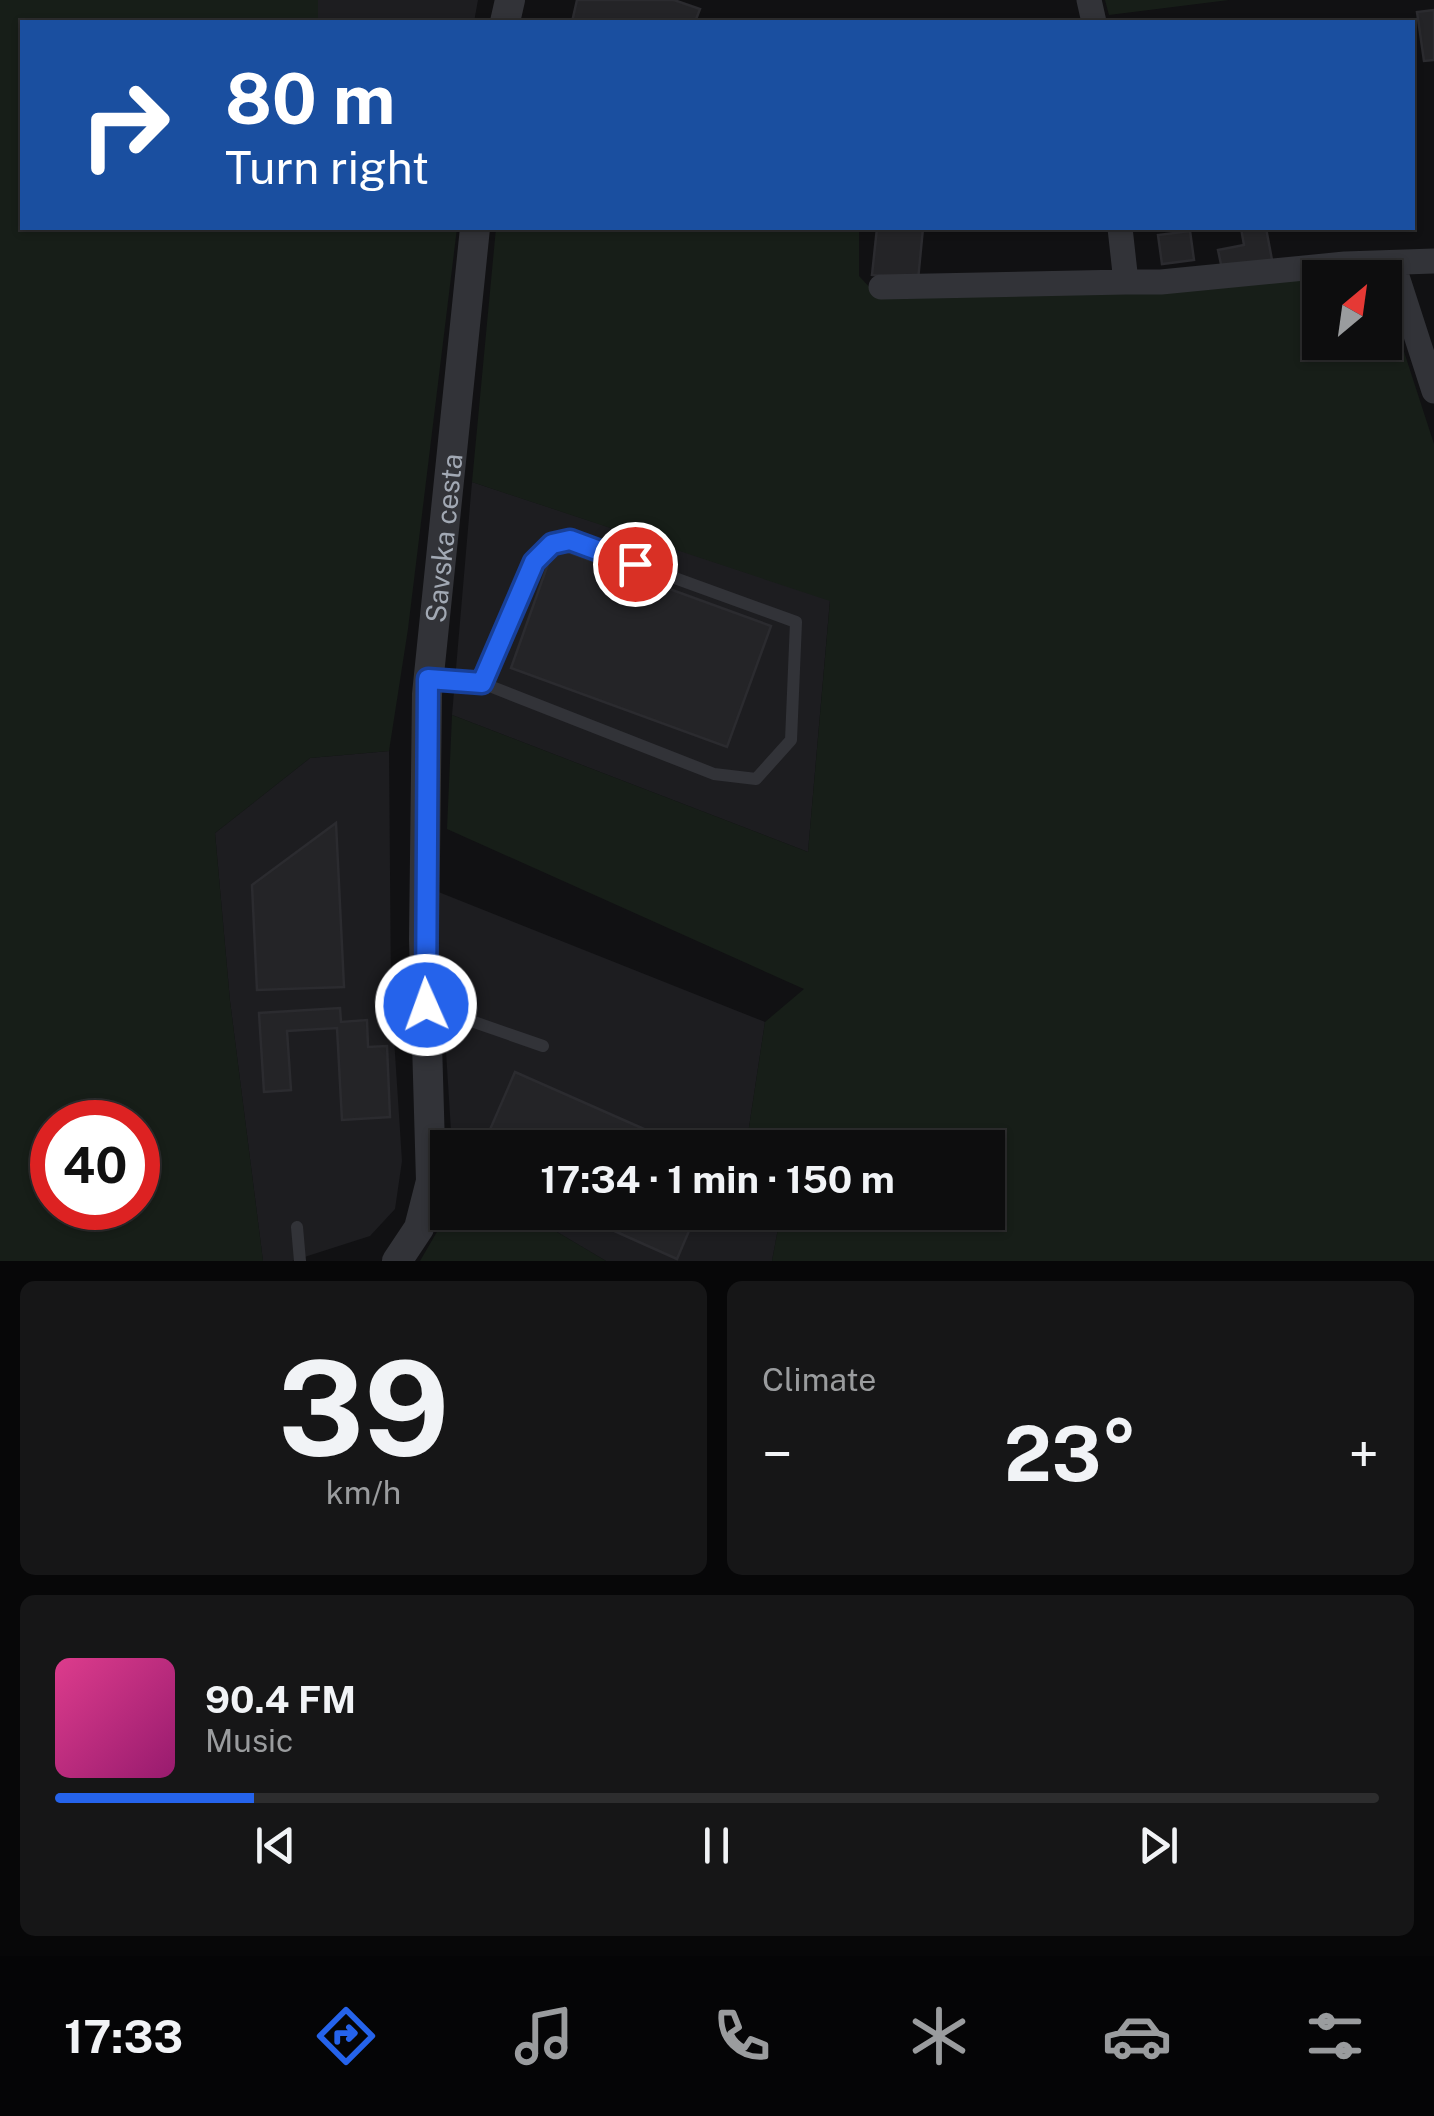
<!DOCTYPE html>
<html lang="en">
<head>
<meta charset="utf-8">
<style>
	:root { --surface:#0d0d0e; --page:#161617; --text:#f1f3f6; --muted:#9a9c9e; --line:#2d2d2e; --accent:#2563eb }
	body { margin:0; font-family:"Public Sans",sans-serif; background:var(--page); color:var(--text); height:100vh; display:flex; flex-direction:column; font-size:38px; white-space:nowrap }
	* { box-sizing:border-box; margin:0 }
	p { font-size:32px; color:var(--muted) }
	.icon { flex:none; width:55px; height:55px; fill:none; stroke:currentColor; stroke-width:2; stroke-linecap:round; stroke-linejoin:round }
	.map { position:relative; height:1261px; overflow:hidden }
	.details { display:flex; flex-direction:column; gap:20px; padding:20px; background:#070708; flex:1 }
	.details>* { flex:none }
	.hud { position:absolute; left:20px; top:20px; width:1395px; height:210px; border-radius:0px; box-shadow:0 2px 8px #0004,0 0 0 2px var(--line); background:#1a4fa0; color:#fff; overflow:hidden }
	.needle { width:65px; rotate:29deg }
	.tools { position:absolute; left:1302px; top:260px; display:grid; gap:20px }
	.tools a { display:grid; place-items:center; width:100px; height:100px; border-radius:0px; background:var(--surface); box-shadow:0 2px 8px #0004,0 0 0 2px var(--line); font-size:50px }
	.speed { position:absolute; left:30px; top:1100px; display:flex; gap:20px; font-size:50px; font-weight:700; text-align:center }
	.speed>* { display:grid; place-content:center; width:130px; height:130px; border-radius:50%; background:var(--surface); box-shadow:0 2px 8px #0004,0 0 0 2px var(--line); line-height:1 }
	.speed .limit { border:15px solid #d22; background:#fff; color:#111 }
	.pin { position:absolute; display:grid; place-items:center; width:85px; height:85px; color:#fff; margin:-42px; border:5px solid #fff; border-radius:50%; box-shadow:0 2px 10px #0007 }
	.me { position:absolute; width:110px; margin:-55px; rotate:358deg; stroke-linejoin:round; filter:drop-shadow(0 0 8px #0008) }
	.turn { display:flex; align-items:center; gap:35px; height:210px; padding:0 40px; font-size:45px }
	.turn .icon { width:130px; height:130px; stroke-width:2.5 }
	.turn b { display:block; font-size:70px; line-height:85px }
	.big { font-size:75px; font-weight:700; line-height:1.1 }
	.details .tile { flex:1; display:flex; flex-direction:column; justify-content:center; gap:15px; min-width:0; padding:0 35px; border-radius:15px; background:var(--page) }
	.details .dial { align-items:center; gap:0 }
	.dial b { font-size:130px; line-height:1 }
	.song { display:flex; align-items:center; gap:30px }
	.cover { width:120px; height:120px; border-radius:15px; background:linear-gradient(135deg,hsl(330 70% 55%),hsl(320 70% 35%)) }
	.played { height:10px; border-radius:5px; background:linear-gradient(90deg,var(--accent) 15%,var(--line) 15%) }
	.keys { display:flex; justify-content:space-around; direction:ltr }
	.heat { display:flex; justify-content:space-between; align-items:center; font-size:55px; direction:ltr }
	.details .tiles { flex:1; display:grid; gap:20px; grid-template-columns:1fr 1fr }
	.tile:last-child { grid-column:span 2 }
	.trip { position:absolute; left:430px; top:1130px; width:575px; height:100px; border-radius:0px; background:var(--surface); box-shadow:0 2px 8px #0004,0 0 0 2px var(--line); font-weight:700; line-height:100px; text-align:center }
	.tabs { display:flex; height:160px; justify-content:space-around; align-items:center; background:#050506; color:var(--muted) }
	.tabs .icon { width:70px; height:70px }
	.tabs .on { color:var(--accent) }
	.tabs b { font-size:45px; color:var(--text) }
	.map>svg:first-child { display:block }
	.built { fill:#1d1d20 }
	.green { fill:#171e18; fill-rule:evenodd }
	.building { fill:#242427; stroke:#2b2b2f; stroke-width:2.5 }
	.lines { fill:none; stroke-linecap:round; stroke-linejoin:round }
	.service { stroke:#323338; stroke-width:12 }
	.minor { stroke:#323338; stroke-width:25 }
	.tertiary { stroke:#323338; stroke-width:30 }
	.route-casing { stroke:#184099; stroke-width:25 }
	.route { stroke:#2563eb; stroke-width:18 }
	.labels { text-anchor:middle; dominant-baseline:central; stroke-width:10; stroke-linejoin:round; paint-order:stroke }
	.street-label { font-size:28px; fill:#a2a9b4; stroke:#0c0c0e }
</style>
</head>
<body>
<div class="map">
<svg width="1434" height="1261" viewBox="0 0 1434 1261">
	<rect width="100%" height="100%" fill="#111113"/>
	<path class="built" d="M318,0h160l-4,22h-156z
		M472,482l358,118 -22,252 -356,-137z
		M389,751l2,241 11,169 -7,48 -25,27 -78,25h-29l-33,-260 -15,-168 95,-75z
		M436,891l329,131 -19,125h-294z
		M525,1213h256l-9,48h-166z"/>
	<path class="green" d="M0,0h318v22h-296v206h435l-49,401 -19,122 -79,7 -95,75 15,168 33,260h-263zM52,1122h86v86h-86z
		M1105,0h124l-120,15z
		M496,228h363v48l17,18 428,-19 65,1 -49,2v64h65v-37l12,25 37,114v817h-662l9,-48 207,-1v-64l-242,-1 19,-125 39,-33 -357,-160 5,-114 356,137 22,-251 -358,-119z
		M447,1185l1,27 77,1 81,48h-186l18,-31z"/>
	<path class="building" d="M577,0h97l26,9 -5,13h-123z
		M1434,10v50l-10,1 -7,-49z
		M877,228h46l-5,52 -46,-5z
		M1241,228h25l6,32 -50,9 -4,-19 26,-5z
		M1190,231l4,29 -32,4 -4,-29z
		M554,547l217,79 -44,121 -216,-79z
		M336,823l8,164 -87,3 -5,-105z
		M340,1008l1,14 26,-2 1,27 19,-1 3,71 -48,3 -5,-92 -50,3 4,59 -27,2 -5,-79z
		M515,1072l172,76h-205z
		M572,1212h125l-20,47z"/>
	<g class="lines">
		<path class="service" d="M431,680l51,3 232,91 42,5 35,-39 5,-118 -226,-82 -18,4 -18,17 -52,122
			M428,1006l115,40
			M297,1227l3,34"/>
		<path class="minor" d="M1089,0l5,22
			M1120,228l6,54h35l184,-18 89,-3
			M1393,264l41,127
			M881,287l245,-5"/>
		<g class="tertiary">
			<path d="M505,22l5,-22"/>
			<path id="s1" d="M397,1261l22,-33 12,-47 -7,-242 3,-245 48,-466"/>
		</g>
	</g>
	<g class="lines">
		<defs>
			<path id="route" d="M426,1005l2,-326 54,4 52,-121 18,-18 18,-4 65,24"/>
		</defs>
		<use href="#route" class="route-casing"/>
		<use href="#route" class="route"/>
	</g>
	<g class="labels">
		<g class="street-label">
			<text stroke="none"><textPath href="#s1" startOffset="732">Savska cesta</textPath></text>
		</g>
	</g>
</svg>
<div class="tools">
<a><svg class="needle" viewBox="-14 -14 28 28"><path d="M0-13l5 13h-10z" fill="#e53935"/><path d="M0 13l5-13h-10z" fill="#9a9c9e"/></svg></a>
</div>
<div class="speed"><div class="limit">40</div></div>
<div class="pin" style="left:635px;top:564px;background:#d93025"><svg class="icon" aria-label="arrive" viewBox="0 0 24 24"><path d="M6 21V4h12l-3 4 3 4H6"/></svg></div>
<svg class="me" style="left:426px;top:1005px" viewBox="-20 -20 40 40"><circle r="17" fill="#2563eb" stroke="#fff" stroke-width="3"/><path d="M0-11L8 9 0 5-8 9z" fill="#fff"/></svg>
<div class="trip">17:34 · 1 min · 150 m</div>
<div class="hud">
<div class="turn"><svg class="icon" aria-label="right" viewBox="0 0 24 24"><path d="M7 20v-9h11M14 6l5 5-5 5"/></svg><div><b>80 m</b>Turn right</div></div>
</div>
</div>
<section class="details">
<div class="tiles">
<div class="tile dial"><b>39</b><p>km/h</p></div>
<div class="tile"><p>Climate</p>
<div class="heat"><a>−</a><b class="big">23°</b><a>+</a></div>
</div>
<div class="tile">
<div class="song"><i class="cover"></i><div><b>90.4 FM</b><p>Music</p></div></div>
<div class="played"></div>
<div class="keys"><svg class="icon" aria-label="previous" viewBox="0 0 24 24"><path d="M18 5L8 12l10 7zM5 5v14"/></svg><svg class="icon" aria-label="pause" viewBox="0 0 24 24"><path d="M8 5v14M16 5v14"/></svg><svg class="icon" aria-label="next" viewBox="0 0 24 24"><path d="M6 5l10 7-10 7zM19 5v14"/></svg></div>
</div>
</div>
</section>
<nav class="tabs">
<b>17:33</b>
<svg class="icon on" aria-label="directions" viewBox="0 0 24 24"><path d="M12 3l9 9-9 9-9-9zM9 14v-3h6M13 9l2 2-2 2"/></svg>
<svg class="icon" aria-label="music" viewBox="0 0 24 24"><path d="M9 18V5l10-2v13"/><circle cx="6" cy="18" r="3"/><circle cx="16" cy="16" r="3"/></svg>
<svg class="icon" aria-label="phone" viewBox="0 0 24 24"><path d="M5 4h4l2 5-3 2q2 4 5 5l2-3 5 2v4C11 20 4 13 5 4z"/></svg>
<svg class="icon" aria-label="climate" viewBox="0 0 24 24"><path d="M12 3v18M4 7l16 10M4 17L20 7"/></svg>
<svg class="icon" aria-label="car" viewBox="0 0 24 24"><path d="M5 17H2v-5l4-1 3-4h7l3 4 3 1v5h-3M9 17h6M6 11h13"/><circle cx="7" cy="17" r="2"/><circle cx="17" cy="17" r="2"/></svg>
<svg class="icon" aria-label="filters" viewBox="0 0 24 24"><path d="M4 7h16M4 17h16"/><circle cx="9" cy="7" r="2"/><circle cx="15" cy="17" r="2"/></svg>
</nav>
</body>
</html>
